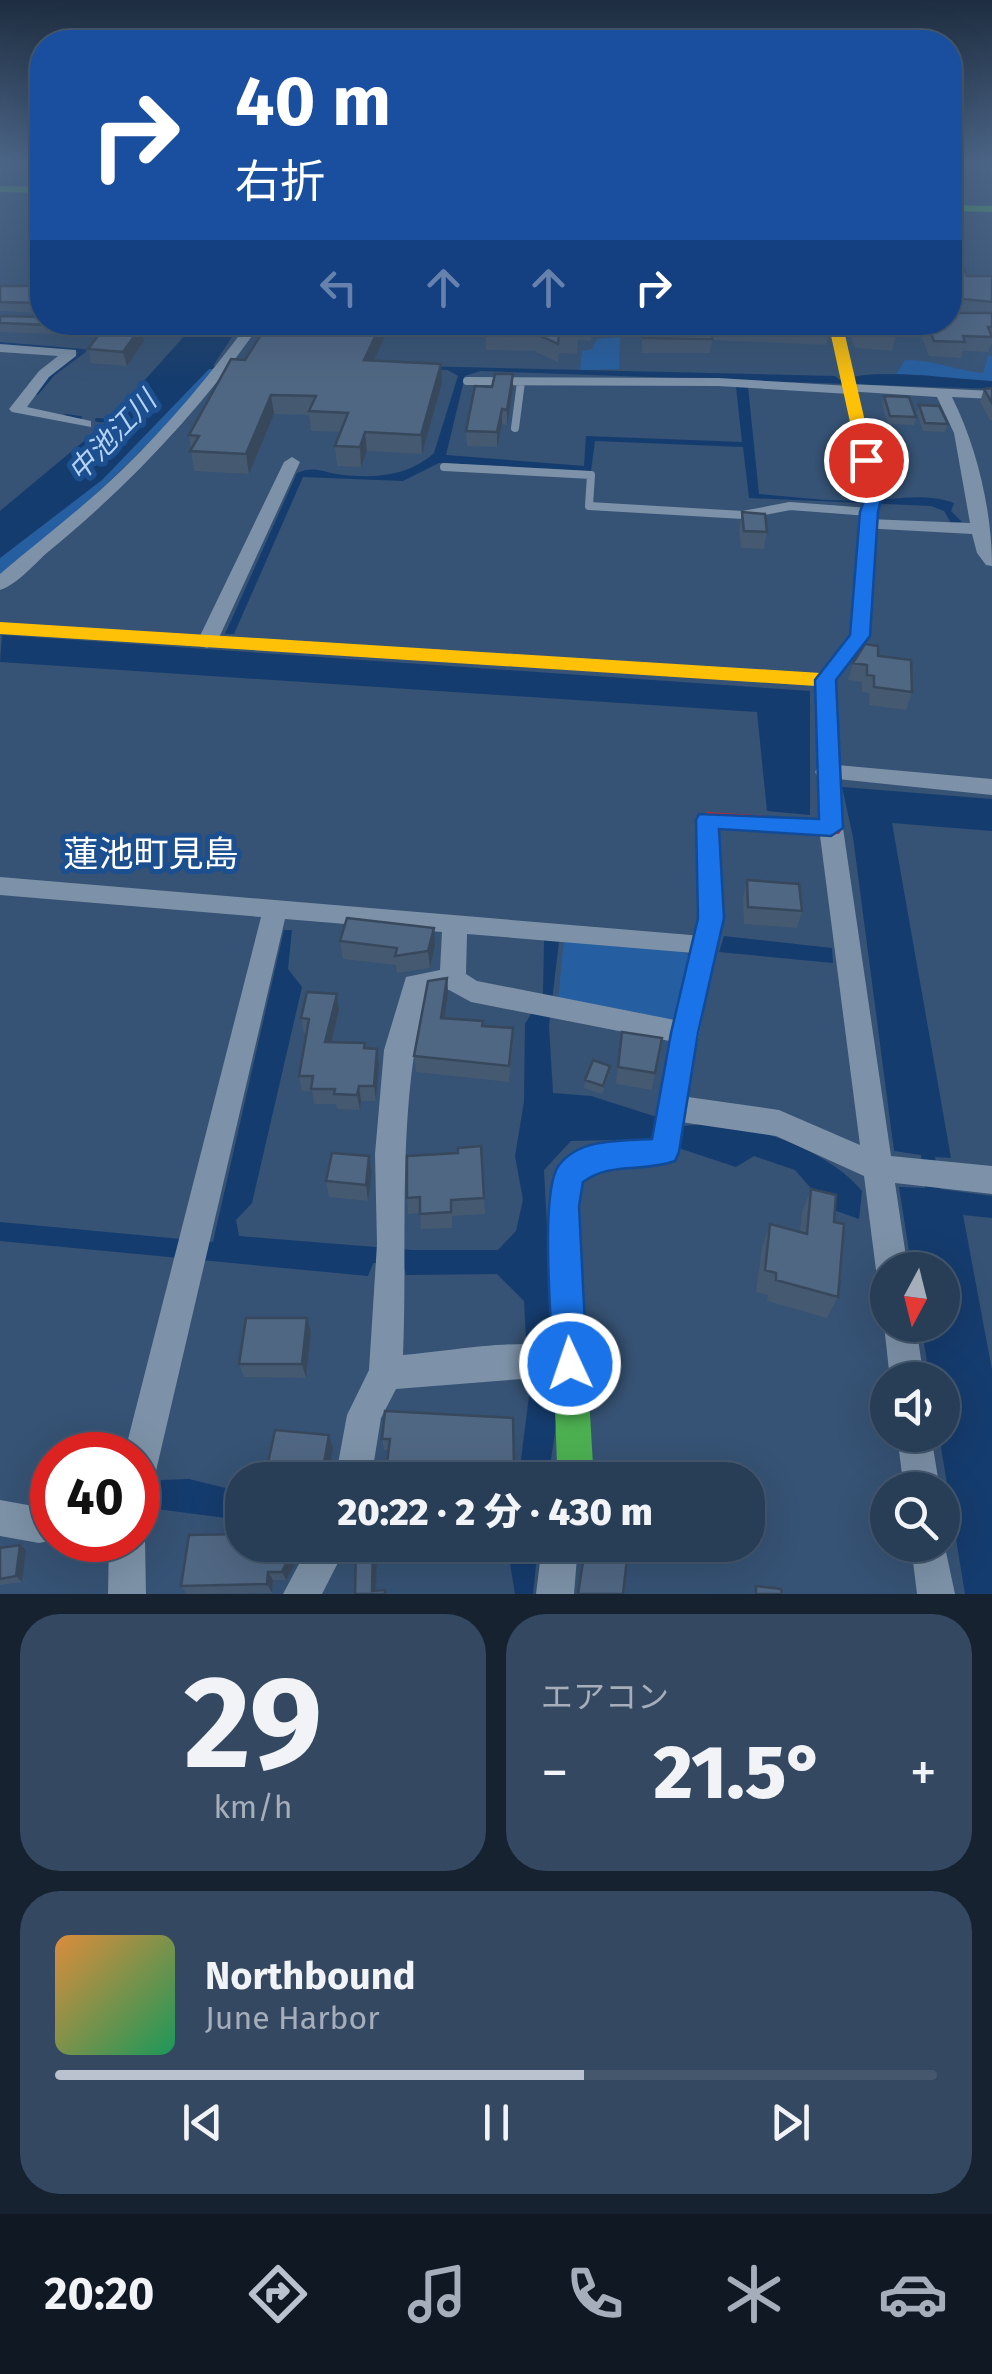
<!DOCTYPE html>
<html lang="ja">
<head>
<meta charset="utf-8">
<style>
	:root { --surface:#283e57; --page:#344961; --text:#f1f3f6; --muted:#a5aeba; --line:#44576d; --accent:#b9c2ce }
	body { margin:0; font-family:"Fira Sans","Noto Sans JP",sans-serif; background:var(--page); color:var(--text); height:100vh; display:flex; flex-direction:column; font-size:38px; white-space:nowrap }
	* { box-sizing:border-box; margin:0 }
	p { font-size:32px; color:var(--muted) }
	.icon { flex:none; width:55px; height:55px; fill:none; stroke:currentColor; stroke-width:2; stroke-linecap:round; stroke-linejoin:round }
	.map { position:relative; height:1594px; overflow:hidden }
	.sheet { display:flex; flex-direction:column; gap:20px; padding:20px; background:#162230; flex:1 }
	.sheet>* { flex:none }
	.guide { position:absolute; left:30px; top:30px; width:932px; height:305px; border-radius:40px; box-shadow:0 10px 40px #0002,0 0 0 2px var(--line); background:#1a4fa0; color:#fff; overflow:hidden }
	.needle { width:65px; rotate:187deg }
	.fabs { position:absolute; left:870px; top:1252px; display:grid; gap:20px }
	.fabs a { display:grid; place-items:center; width:90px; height:90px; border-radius:50%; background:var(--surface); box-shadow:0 10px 40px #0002,0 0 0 2px var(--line); font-size:50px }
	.speed { position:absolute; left:30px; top:1432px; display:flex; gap:20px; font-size:50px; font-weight:700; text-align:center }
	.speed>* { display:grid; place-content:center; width:130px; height:130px; border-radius:50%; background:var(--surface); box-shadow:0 10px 40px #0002,0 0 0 2px var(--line); line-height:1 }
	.speed .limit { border:15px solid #d22; background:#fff; color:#111 }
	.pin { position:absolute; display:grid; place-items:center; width:85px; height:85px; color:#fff; margin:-42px; border:5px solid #fff; border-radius:50%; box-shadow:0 2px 10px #0007 }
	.me { position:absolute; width:110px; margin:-55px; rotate:357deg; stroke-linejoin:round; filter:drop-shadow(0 0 8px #0008) }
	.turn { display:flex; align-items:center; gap:35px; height:210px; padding:0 40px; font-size:45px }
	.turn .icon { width:130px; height:130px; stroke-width:2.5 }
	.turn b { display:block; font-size:70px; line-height:85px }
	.lanes { display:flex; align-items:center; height:95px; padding:0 40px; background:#0003; justify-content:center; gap:50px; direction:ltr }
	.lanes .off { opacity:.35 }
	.big { font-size:75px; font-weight:800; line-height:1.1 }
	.sheet .tile { flex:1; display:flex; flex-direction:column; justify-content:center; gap:15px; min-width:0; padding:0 35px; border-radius:40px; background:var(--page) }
	.sheet .dial { align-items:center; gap:0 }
	.dial b { font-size:130px; line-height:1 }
	.song { display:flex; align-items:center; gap:30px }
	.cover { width:120px; height:120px; border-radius:15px; background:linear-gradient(135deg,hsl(30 70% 55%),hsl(150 70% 35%)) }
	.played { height:10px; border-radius:5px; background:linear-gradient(90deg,var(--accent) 60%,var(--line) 60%) }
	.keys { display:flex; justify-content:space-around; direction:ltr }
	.heat { display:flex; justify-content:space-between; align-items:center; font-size:55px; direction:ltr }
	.sheet .tiles { flex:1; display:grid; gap:20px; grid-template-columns:1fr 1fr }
	.tile:last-child { grid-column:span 2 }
	.trip { position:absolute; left:225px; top:1462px; width:540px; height:100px; border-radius:40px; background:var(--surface); box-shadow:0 10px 40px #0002,0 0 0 2px var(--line); font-weight:800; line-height:100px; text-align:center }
	.tabs { display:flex; height:160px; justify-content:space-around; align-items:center; background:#101923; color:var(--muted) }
	.tabs .icon { width:70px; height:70px }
	.tabs .selected { color:var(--accent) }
	.tabs b { font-size:45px; color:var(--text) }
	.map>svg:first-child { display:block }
	.green { fill:#265fa1 }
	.water { fill:#153c6e }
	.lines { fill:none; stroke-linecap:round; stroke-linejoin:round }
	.stream { stroke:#153c6e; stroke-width:4 }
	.lane { stroke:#7d92a8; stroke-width:8 }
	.street { fill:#7d92a8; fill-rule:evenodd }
	.fast { fill:#4caf50; fill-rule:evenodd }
	.slow { fill:#ffc107; fill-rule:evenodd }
	.jam { fill:#c62828; fill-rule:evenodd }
	.wall { fill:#455971 }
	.shaded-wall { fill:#38485c }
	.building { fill:#506783; stroke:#38485c; stroke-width:2.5 }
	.route { fill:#1a73e8; stroke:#114b97; stroke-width:2.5 }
	.labels { text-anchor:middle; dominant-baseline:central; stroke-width:10; stroke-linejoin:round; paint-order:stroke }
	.far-water-label { font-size:28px; font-style:italic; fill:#b5d3f5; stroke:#1b4f8f }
	.quarter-label { font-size:35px; fill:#fff; stroke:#1b4f8f }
</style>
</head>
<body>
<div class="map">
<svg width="992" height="1594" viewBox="0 0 992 1594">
	<rect width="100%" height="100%" fill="#365274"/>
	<path class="green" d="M620,337l-1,32 -39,1 2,-19 10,-2 5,-10z
		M988,356h4v25l-102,-5 6,-2 9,-14c27,-1 50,10 78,13z
		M209,369h7c-66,78 -139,144 -216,210v-21l102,-78z
		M564,939l118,10 10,11 -16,64 -118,-23z"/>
	<path class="water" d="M196,323h45l-28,43 122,-2 500,12 5,4c38,-13 110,-1 152,1v8l-512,-18 -15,5 -19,79 138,11 2,-30 156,6 -6,-55h12l11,107c34,3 68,7 102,7 31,-1 63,-9 93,2l-3,8 11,11 -11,1 -7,-12 -13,-5 -182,-8 -6,-51 -148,-6 -4,30 -152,-8 -36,18 -100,-4 -69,157h-9l72,-161c15,-7 24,-2 39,1 34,5 72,3 98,-21l24,-77 -10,-6 -113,-4 -126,3 -107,111 -102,78v-47l108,-90z
		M2,635l808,56v124l-43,-4 -10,-99 -757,-50z
		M842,787l150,12v32l-100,-8 59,335 -16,-1 5,32 52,7v22l-29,-3 29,155v224h-27l-26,-159h3v-55h-12l-9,-55h21v-55h-30l-13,-83 26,1 -4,-33 -27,-4 -41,-314z
		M284,930h8l-4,39 14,18 -50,216 -16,17 3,16 173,14h86l18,-19 7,-31 -8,-44 9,-54 1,-78 18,-30 1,-54 15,2 -10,84 4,67 38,3 94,30c56,-9 141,22 177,65l-3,28 -31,-11 -33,-38 -41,-14 -18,11 -85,-28 -80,2 -27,29 13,248 -9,62h-33l4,-5 10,-79 -5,-95 -27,-27 -91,1 -3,-11 -30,-1 -5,13 -368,-35v-19l213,20z
		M724,936l108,12 1,15 -114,-11z
		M189,1479l53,13v28l-86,-11 5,-29z
		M507,1545h31l-5,49h-18z"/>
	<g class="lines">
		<path class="stream" d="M0,344l84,7 -31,23 -16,19
			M66,416l14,2
			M97,420l19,1"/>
		<path class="lane" d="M467,381l251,1 132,8
			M515,428l6,-46
			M444,467l147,8 -2,31 154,9 47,-9 79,6"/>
		<path class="street" d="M249,322h13c-61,87 -132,163 -214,230 -14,12 -30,32 -48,38v-16c41,-35 84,-67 123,-105 46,-45 88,-95 126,-147z
			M0,344l76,6v6l-27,21 -22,30 64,14v6l-79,-15 -3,-3 30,-38 19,-15 -58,-4z
			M850,384l142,7v8l-40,-2c25,50 40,114 40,169l-6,-1 -9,-12 -5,-19 -110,-6 -3,-4 9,-5 102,4 -16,-90 -17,-36 -92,-6 -2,-3z
			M292,457l8,5 -83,180 -10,6 -7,-2 -3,-4 87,-180z
			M826,764l166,15v16l-174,-18 -3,-5 3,-5z
			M831,820l12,8 48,328 101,10v28l-97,-11 13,87h-20v14l-7,-3 -5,-11 -12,-94 -88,-40 -102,-15 -10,-4 -4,-9 4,-9 10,-4 105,15 81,35 -41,-317z
			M0,877l715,60 4,7 -4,7 -9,3 -239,-20 -1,40 11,7 208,41 10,3 3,8 -3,8 -10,3 -214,-42 -22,-12 -23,4c-30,118 -18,240 -23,361 50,-4 134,-21 179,-3l5,12 -5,12 -12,5 -48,-2 -126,10 -15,29 -10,62h-36l12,-65 22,-45 8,-126 -2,-90 9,-104 22,-73 34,-7 2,-38 -157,-13 -129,552 -6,12 -12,5v-33h-14l137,-538 -261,-22z
			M888,1316v9h28l8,55h-34l-6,-55z
			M897,1435h34l9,55h-36z
			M0,1500l39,7 13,-2 3,35 -16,3 -39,-7z
			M138,1526l7,14 1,54h-38l1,-54h29z
			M942,1533l13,61h-38l-6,-49h31z
			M309,1545h38l-25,49h-39z
			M542,1545h36l-4,49h-38z"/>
		<path class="fast" d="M0,186l42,1v6l-42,-1z
			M950,205l42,1v6l-42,-1z
			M692,993l9,3 4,8 -31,157c-33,13 -60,-2 -91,22l-5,23 15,259 -3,15h-36l3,-15 -9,-259c3,-12 4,-30 11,-40 22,-29 61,-25 93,-27l27,-135 4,-8z"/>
		<path class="slow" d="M828,322h14l40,173 -4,17 -8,124 -34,45 4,74 -3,5 -8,2 -11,-7 -2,-69 -816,-52v-12l821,51 29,-38 10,-123 6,-17z"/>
		<path class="jam" d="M829,748l11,7 3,73 -4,6 -120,-5 4,89 -18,86 -4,8 -9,3 -9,-3 -4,-8 20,-86 -3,-98 11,-8 112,7 -1,-64z"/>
	</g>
	<path class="wall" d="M950,244l17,32h25v67l-4,9 -25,-1 -2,7 -32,-2 -9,-24 2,-10h28z
		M0,286h42v27l-42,-2z
		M0,316l42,6h22l-10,12 -54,-2z
		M269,322h196l-1,3 -73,-1 -17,36 68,23 -20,71 -55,-3 -6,16 -24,-1 -2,-20 6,-14 -30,-1 -2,-16 -35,-1 -25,60 -55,-3 -5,-36 56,-75z
		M488,322h118l-1,9 -13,-1 -1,11 -13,-1 -1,14 -18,-1 -1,9 -24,-11 -48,-1v-19z
		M642,322h186l1,8 -3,15 -114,-5 -2,13h-68z
		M846,322h45l5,14 -4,15 -37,-3z
		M141,327l3,14 -17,25 -36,-3 -3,-14z
		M992,388v32h-2l-10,-18 4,-13z
		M513,389l-6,36 -5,-1 -5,23 -30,-1 -1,-15z
		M884,396l32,21 -2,8 -26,-1 -6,-20z
		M919,405l29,19 -3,8 -22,-1 -6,-18z
		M742,512l25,20 -3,17 -23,-1 -2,-19z
		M878,656l34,36 -6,18 -37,-5v-12l-7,-1v-10l-14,-2 5,-17z
		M747,880l55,31 -5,17 -53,-4 -1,-26z
		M340,941l95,5 -5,22 -33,5 -1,-8 -53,-6z
		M447,978l1,16 -4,24 69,26 -4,38 -93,-10 -2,-16z
		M339,1010l-7,32 33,1 1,5 11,1 2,15 -3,37h-15l-1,9 -23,-1 -1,-5h-22l-2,-13h-10l-3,-15 8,-42h-3l-3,-16z
		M622,1032l40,6 -10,52 -36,-6z
		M610,1066l-1,9 -7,19 -18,-6 1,-8z
		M407,1156l77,42 1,16 -33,2v12l-31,1 -1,-16 -12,1 -1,-16z
		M372,1172l-4,29 -39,-4 -3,-16z
		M811,1189l23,33 4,75 -11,21 -60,-17 1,-6 -12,-3 6,-45 8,-23 30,8 2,-20z
		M307,1318l4,14 -5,46 -62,-1 -5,-13z
		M513,1418v57l-51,1v3l-73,-5 -2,-11 2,-13h-5l-2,-11z
		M0,1548l26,2 -4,32 -22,3z
		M294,1566l-8,14h-13l-1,13 -85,1 -6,-8z"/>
	<path class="shaded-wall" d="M53,322h11l-10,12 -3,-9z
		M382,322h9v2l-26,55 -1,-19z
		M141,327l3,14 -17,25 -4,-14z
		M441,364l1,19 -20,71 -1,-19z
		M513,374v15l-6,36v-15z
		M271,395l3,19 -25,60 -3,-20z
		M502,409v15l-5,23v-15z
		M365,432l2,19 -6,16 -1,-20z
		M434,928l1,18 -5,22 -2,-17z
		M447,978l1,16 -6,40 -1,-16z
		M337,994l2,16 -11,48 -3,-16z
		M377,1049l2,15 -3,37 -2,-15z
		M359,1086l2,15 -1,9 -3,-15z
		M369,1156l3,16 -4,29 -2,-16z
		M307,1318l4,14 -5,46 -4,-14z
		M329,1435l4,13 -6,32h-6z
		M20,1545l6,5 -4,32 -6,-6z
		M291,1545h5l-2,21 -8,14 -4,-8z
		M373,1545h4l-1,49 -4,-3z
		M268,1572l5,8 -1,13 -5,-9z"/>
	<path class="building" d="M950,244h2l15,32h25v26l-38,-4 -4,5z
		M0,286h42v20l-2,-3 -40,-1z
		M950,313h42v14h-4l4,10 -29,-1 2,6 -31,-1 -8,-19h24z
		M0,316l42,1v5h11l-2,3 -51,-2z
		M269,322h113l-18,38 77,4 -20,71 -56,-3 -5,15 -25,-1 13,-33 -39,-2 7,-15 -45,-1 -25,59 -56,-3 9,-15 -10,-1 42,-76 14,1z
		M488,322h91l-1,13h-19l-1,9 -24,-11 -48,-2z
		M643,322h185l1,8 -118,-5 1,14 -69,-1z
		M854,322h37l5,14 -38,-3z
		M106,325l35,2 -18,25 -35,-3z
		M495,374h18l-6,36 -5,-1 -5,23 -31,-1 9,-45 17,1z
		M992,388v15l-8,-14z
		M884,396l25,1 7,20 -26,-1z
		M919,405l20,1 9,18 -23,-1z
		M742,512l23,2 2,18 -23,-1z
		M865,644l13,2v10l33,4 1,32 -38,-5v-11l-7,-1v-10l-14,-2z
		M747,880l52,4 3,27 -54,-4z
		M347,918l87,10 -6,23 -33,5 2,-8 -57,-7z
		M447,978l-6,40 42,3 -1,5 31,2 -4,38 -95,-10 14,-75z
		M307,992l30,2 -12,48 40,1 -1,5 13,1 -3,37h-15l-2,9 -23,-1 1,-5h-24l2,-13h-14l10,-57 -8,-1z
		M622,1032l40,6 -7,35 -37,-6z
		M593,1060l17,6 -7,20 -18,-6z
		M481,1146l3,52 -33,2v12l-31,2v-17l-13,1v-42l51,-3v-5z
		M332,1153l37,3 -3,29 -40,-4z
		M811,1189l25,6 -2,27 10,2 -6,73 -62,-17v-7l-11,-3 5,-46 37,10z
		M246,1318h61l-5,46h-63z
		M385,1411l128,7 1,47h-53v3l-74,-5 3,-24h-8z
		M275,1430l54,5 -8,45h-29l-27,-3z
		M242,1534v11h49l-2,12 -7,15h-14l-1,12 -86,2 8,-51z
		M20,1545l-4,31 -16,3v-31z
		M356,1545h17l-1,46 13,-1v4h-30z
		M585,1549l42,10 -4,35h-45z
		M756,1586l25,3 1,5h-26z"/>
	<linearGradient id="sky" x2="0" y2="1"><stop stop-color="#1e2d40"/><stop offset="0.42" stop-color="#4c6688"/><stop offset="1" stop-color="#4c6688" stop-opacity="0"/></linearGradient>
	<rect width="992" height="384" fill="url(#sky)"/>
	<path class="route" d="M860,457l14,3 8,35 -4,17 -8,124 -34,44 7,148 -12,8 -112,-7 5,89 -26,115 -19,119 -4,9c-32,12 -64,0 -92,21l-4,24 8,158 -5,12 -12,5 -12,-5 -5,-12c-1,-37 -14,-173 6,-199 21,-27 61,-24 93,-26l19,-106 27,-115 -2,-98 3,-6 120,5 -4,-139 35,-45 10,-123 6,-17z"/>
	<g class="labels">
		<g class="far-water-label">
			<text transform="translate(112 436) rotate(-46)">中池江川</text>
		</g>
		<g class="quarter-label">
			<text x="151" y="854">蓮池町見島</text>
		</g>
	</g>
</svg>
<div class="fabs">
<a><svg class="needle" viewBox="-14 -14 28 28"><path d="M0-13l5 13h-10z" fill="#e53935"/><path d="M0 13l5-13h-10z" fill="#a5aeba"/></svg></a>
<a><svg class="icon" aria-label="sound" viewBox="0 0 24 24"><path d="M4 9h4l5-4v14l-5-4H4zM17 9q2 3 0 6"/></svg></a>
<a><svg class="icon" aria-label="search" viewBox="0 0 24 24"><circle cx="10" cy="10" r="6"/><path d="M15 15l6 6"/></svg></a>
</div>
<div class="speed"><div class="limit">40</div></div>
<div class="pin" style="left:866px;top:460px;background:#d93025"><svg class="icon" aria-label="arrive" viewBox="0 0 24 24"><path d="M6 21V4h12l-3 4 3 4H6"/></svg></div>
<svg class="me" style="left:570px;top:1364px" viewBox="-20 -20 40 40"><circle r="17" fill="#1a73e8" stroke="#fff" stroke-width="3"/><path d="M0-11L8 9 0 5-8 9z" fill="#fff"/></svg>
<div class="trip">20:22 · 2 分 · 430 m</div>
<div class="guide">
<div class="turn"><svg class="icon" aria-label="right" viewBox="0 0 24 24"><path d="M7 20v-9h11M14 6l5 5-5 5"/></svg><div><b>40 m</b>右折</div></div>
<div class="lanes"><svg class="icon off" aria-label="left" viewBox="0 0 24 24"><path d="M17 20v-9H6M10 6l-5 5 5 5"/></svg><svg class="icon off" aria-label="ahead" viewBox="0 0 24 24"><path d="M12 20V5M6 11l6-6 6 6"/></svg><svg class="icon off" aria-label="ahead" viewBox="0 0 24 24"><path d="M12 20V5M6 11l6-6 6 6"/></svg><svg class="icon" aria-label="right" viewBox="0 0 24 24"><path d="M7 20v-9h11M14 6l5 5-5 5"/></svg></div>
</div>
</div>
<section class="sheet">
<div class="tiles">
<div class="tile dial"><b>29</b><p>km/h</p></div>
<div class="tile"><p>エアコン</p>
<div class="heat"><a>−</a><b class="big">21.5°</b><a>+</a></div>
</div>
<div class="tile">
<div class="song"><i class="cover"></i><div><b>Northbound</b><p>June Harbor</p></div></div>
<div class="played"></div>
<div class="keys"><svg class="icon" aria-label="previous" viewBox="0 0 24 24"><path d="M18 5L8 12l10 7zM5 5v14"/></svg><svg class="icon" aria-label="pause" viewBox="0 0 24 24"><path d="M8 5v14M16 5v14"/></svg><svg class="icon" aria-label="next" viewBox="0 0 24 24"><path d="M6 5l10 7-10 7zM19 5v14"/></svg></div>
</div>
</div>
</section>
<nav class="tabs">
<b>20:20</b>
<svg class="icon selected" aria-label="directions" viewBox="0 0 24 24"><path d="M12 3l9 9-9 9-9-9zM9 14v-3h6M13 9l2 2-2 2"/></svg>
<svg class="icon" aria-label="music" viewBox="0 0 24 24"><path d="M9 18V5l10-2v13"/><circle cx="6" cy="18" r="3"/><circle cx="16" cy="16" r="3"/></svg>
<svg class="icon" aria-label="phone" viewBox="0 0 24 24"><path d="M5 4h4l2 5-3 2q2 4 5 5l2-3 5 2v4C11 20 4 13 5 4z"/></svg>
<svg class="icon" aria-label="climate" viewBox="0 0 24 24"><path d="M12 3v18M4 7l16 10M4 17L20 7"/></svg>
<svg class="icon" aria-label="car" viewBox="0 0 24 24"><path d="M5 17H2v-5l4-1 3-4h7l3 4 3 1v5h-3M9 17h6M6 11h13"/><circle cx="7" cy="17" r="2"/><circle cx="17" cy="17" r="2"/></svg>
</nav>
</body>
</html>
